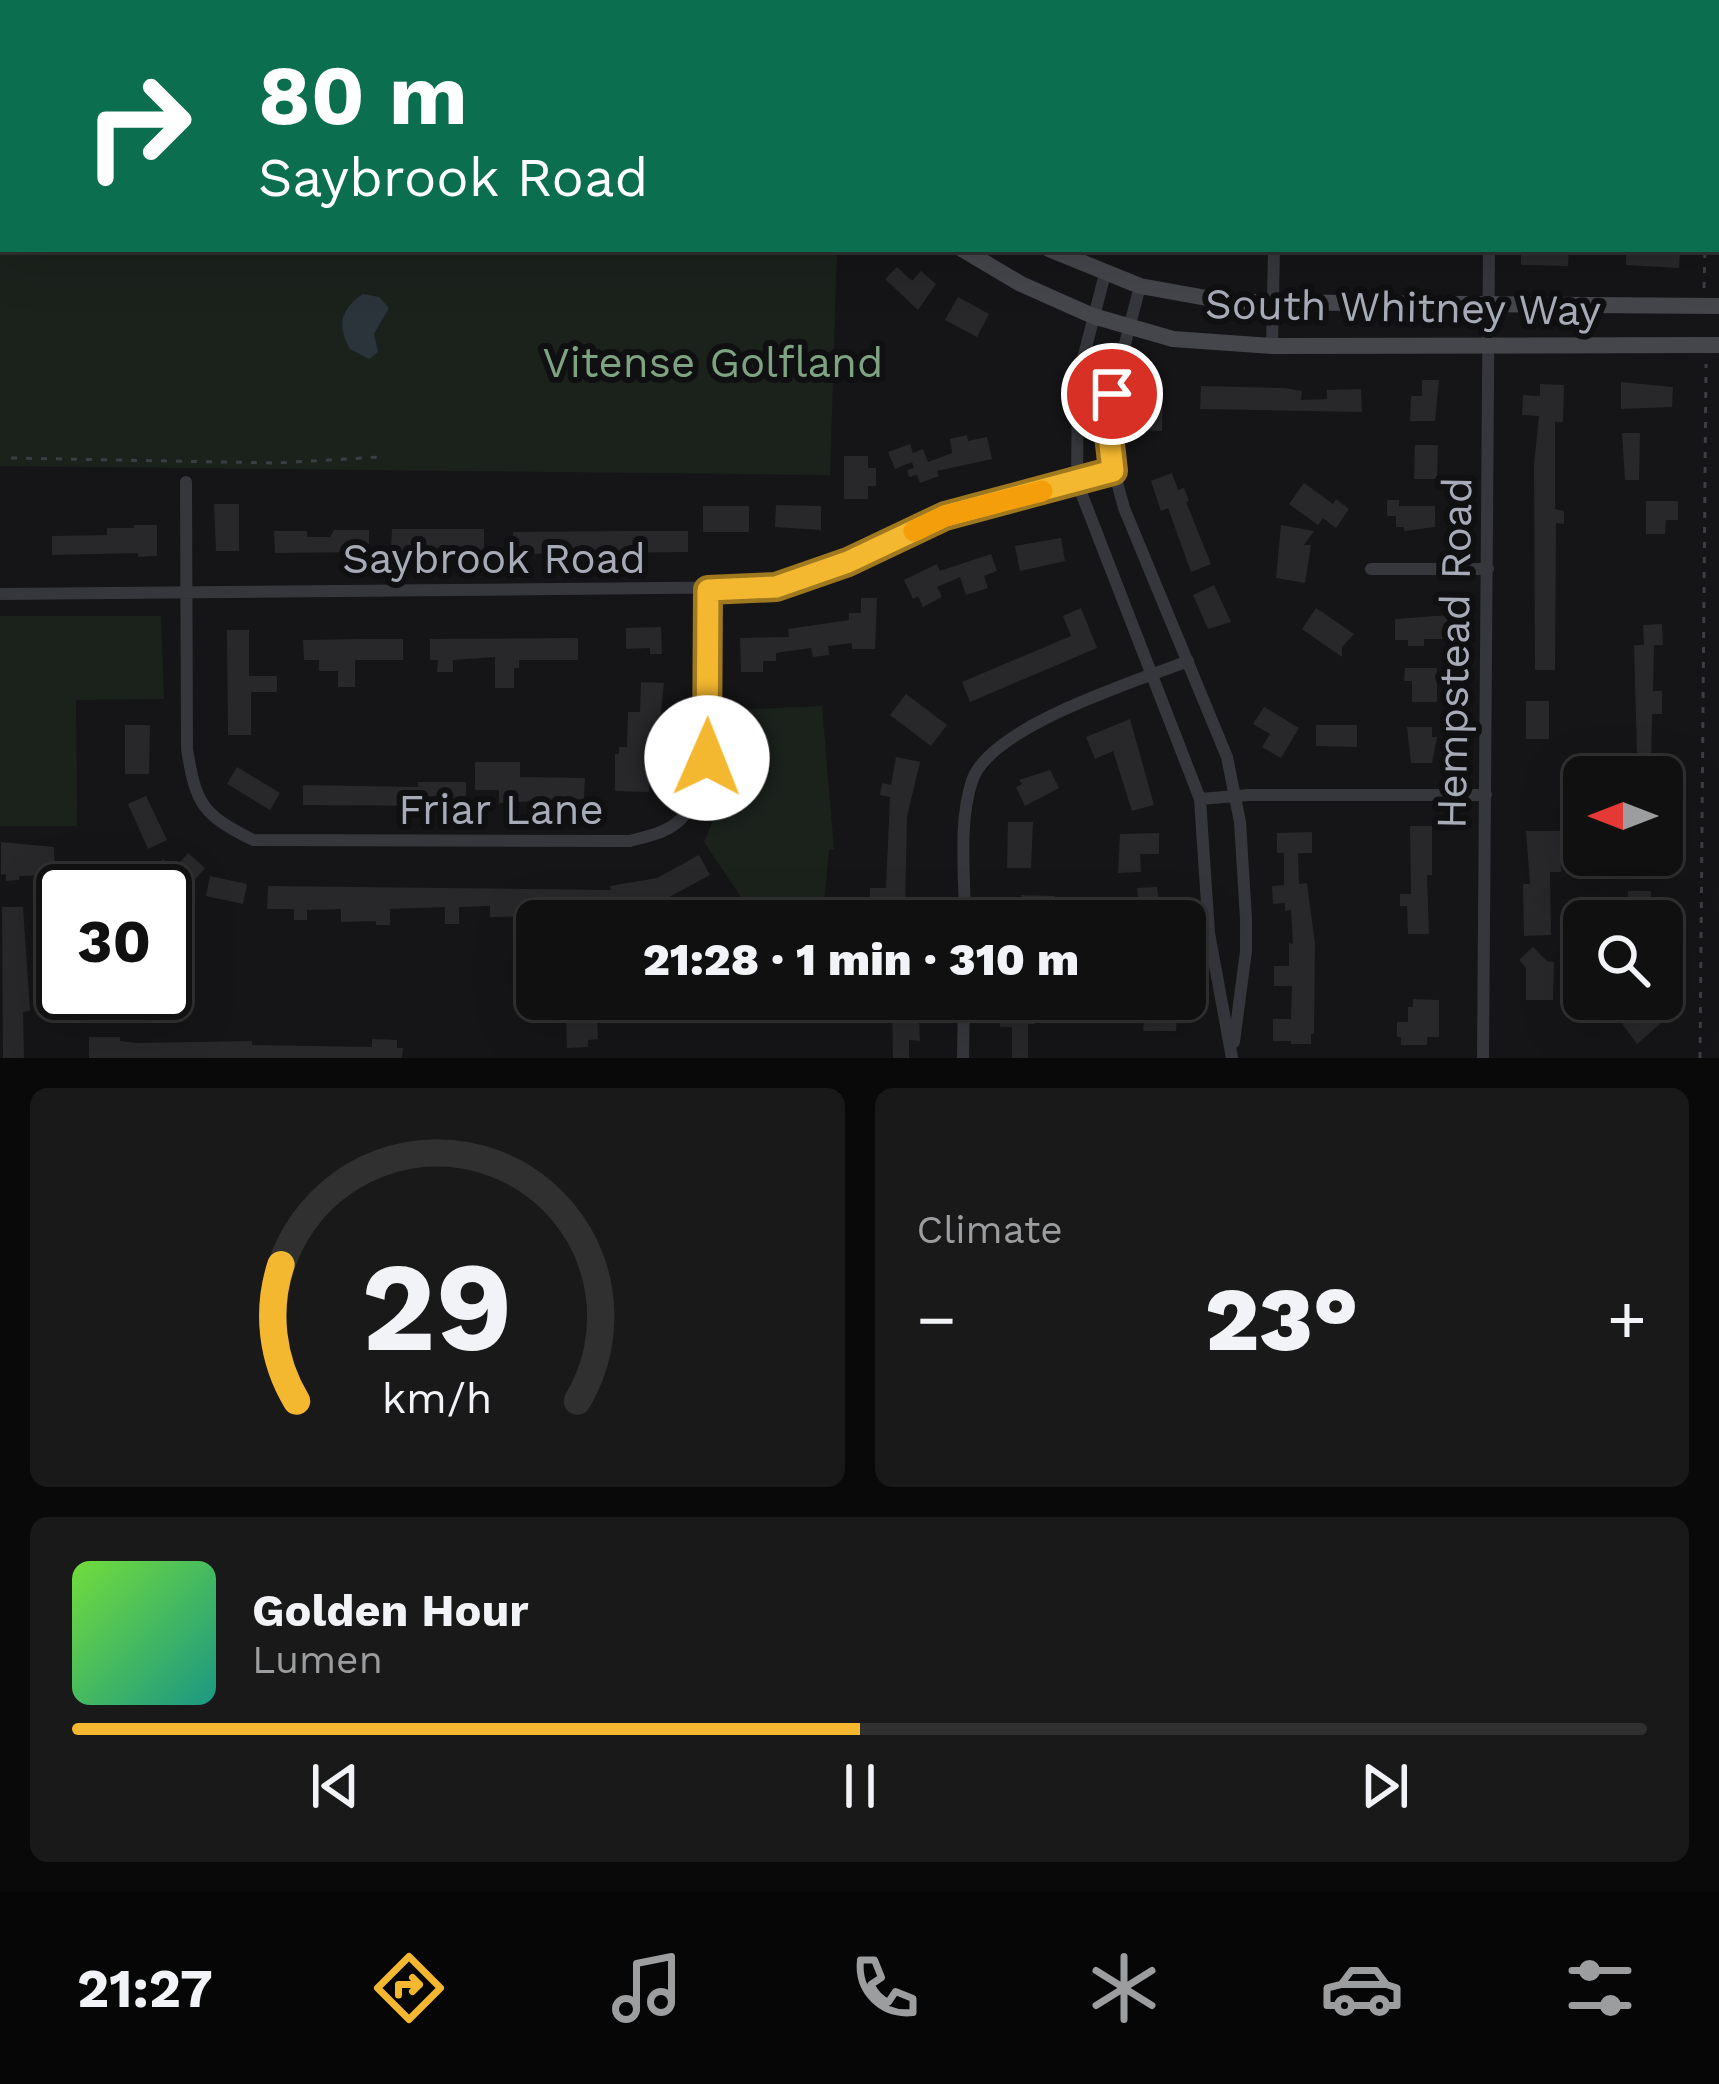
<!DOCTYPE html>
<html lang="en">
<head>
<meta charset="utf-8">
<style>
	:root { --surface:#101011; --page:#19191a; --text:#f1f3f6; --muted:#9c9d9f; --line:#303031; --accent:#f4b830 }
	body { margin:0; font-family:"Work Sans",sans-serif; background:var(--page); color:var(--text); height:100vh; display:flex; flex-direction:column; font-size:45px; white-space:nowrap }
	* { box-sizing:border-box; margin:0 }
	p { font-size:39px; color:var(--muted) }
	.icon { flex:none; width:66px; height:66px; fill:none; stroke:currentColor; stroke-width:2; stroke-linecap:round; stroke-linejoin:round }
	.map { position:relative; height:1058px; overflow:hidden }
	.panel { display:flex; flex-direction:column; gap:30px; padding:30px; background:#090909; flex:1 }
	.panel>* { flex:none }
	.top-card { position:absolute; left:0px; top:0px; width:1719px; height:252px; box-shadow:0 12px 48px #0002,0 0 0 3px var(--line); background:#0b6e4f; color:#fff; overflow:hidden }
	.needle { width:78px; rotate:270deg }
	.controls { position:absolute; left:1563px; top:756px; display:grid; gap:24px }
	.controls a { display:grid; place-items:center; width:120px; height:120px; border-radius:18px; background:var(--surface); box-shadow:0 12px 48px #0002,0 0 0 3px var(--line); font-size:60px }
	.speed { position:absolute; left:36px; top:864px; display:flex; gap:24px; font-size:60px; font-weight:700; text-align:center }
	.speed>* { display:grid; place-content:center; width:156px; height:156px; border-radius:50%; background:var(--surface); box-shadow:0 12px 48px #0002,0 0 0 3px var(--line); line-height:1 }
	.speed .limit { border:6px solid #111; border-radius:18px; background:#fff; color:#111 }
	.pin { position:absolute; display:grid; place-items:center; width:102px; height:102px; color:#fff; margin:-51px; border:6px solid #fff; border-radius:50%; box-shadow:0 3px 12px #0007 }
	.me { position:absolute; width:132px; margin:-66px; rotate:1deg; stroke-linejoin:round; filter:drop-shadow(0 0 9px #0008) }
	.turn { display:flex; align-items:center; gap:42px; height:252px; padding:0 60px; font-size:54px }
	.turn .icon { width:156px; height:156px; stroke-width:2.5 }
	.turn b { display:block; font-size:84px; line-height:102px }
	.big { font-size:90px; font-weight:800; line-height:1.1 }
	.panel .tile { flex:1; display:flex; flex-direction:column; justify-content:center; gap:18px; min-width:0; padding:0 42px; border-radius:18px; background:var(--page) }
	.panel .dial { align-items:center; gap:0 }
	.dial svg { height:312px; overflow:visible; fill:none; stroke:var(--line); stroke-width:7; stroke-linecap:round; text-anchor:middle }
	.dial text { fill:var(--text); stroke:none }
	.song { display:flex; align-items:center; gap:36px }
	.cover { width:144px; height:144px; border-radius:18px; background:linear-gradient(135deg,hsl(100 70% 55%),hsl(170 70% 35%)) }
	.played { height:12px; border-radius:6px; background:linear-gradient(90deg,var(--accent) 50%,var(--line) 50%) }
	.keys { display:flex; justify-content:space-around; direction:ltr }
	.heat { display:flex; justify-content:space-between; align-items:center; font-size:66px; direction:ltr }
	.panel .tiles { flex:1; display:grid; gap:30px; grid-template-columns:1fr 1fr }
	.tile:last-child { grid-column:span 2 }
	.trip { position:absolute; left:516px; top:900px; width:690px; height:120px; border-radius:18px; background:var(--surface); box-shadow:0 12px 48px #0002,0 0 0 3px var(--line); font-weight:800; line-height:120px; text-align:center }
	.menu { display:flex; height:192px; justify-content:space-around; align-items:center; background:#060607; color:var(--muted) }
	.menu .icon { width:84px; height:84px }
	.menu .active { color:var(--accent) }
	.menu b { font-size:54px; color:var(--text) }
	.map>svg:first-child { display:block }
	.green { fill:#1b221c }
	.water { fill:#2b333b }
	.building { fill:#28282b }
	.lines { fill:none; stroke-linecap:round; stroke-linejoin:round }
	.path { stroke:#3c3e43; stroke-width:3; stroke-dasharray:6 9; stroke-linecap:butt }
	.minor { stroke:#36373c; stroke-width:12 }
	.secondary { stroke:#44464c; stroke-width:16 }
	.route-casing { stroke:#9f781f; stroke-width:30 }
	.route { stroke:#f4b830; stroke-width:21 }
	.slow { stroke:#f59e0b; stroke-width:21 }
	.labels { text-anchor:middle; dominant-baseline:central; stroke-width:12; stroke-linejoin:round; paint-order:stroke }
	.street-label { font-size:42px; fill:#a7abb7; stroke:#101012 }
	.park-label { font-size:42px; fill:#7da381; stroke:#101012 }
</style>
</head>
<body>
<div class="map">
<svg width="1719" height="1058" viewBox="0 0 1719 1058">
	<rect width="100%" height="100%" fill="#151517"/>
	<path class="green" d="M0,0h706l2,3h-705v246h834l-7,226 -830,-9z
		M0,616h161l3,83 -88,1 1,126h-77z
		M822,706l12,143 -5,1 -6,66 -6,5h-60l-53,-79 25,-59 5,-73z"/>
	<path class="water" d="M363,294l16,3 10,11 -15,26 4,18 -9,7 -19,-10c-13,-23 -10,-40 13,-55z"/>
	<path class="building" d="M1521,249h48l-1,17 -47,-1z
		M1626,249h54l-1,19 -53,-3z
		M897,267l15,14 9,-10 15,13 -18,26 -33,-31z
		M958,297l31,17 -12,23 -32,-17z
		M1139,379l24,2 -1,50 -26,-1z
		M1422,380h17l-4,41h-25l1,-25h11z
		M1621,382l52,5 -1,20 -51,2z
		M1540,384l24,1 -1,37h-8v87l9,2v13l-8,-1 -1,147h-20l-1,-206 5,-48 -17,-1 1,-20 17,1z
		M1201,386l84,2 17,3 -1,9 26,-1v-9l34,-1 1,23 -162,-3z
		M1622,433h18l-1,47h-14z
		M967,435l1,6 19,-4 5,22 -55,12 2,5 -19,7 -3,-8 -8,2 -2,-7 7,-2 -2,-6 -17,7 -7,-17 22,-8 3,9 10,-4 5,13 24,-9 -2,-14z
		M1415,445h23l-1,34h-23z
		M844,456h24v12h8v18h-8v13h-24z
		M1172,473l6,17 6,-2 5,13 -3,1 25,62 -20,8 -23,-64 -7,3 -10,-30z
		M1304,483l29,21 3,-5 13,10 -13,19 -13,-10 -5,7 -29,-21z
		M1387,500h12v6h36v21l-31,4v-4h-8v-11h-9z
		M1646,501h32v19h-12l-1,14h-19z
		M214,504h25v47h-23z
		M776,505l45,1v24l-46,-3z
		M703,506h46v26h-46z
		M134,525h23v31l-19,1v-4l-86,2v-19l55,-1v-7h27z
		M1281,525l33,6 -10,14h7l-6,38 -29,-5z
		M392,529h92v21l-47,4 -46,-3z
		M334,530h35v22l-94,1 -1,-22h33v6h23z
		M625,531h63v21l-174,2 -1,-22z
		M1061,538l4,23 -45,10 -5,-25z
		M991,554l6,17 -13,5 4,12 -22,7 -6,-18 -23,10 5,10 -19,10 -5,-11 -5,3 -9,-19 33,-16 3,7z
		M1214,585l17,37 -23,7 -15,-34z
		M861,598h16l-2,51h-23v-6l-24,3 1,9 -16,2 -2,-9 -35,5v8h-13v11h-22l-1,-34 49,-1 -1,-8 61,-9v-7h12z
		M1081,608l16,40 -127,54 -8,-20 109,-46 -8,-20z
		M1316,608l38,26 -12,13v10l-40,-28z
		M1449,615v24h-25v7h-16v-6h-13v-21z
		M1662,624l1,21h-9l-1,46h9v23h-10l-1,63h-21v-23h7l-3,-109h10l-1,-20z
		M661,627l1,27h-12v-6l-24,1v-21z
		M227,630h22v46h28v16h-26v43h-23z
		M578,638v22h-59v8h-5v20h-19v-31l-42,3v12h-16l1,-12h-8v-21z
		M361,639h42v21h-48v27h-17v-16h-19v-11h-15l-1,-20z
		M1405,668h32v34h-25v-21h-8z
		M641,682l23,1 -5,47h-9l-1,62 -34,-1v-37h4v-7h8l1,-35h12z
		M906,694l41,31 -16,21 -41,-31z
		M1526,701h23v38h-23z
		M1264,707l35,21 -18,30 -19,-11 8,-13 -17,-10z
		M1130,719l24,86 -22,6 -19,-60 -18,8 -9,-22z
		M125,725h25l-1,49h-24z
		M1316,725h41v22l-41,-1z
		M1407,727h25v10h5l-5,26h-21z
		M896,757l24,5 -13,55 -2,91h12v13h-32v-5h-4v-12h-11v-16h16l4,-91 -10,-2 2,-12 9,2z
		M475,762h45v15l65,1 -1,21 -85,4v-13h-24z
		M237,767l43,26 -10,17 -43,-26z
		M1050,770l9,18 -34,18 -9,-19 6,-3 -3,-4z
		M418,782h48v24l-163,-1v-20l115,2z
		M146,796l21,44 -19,9 -20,-45z
		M1008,822h25l-2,46h-24z
		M1410,826h22v49h-5l2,59h-21l-1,-28h-7v-12h11z
		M1526,831h35v41h-11l1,63 -27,1 -1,-52h7z
		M1312,832v21h-14l1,31 8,-1 8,61 -1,90h-3v10h-20v-3h-18v-22h18l1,-33h-18v-20h15v-23l4,1 -2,-34 -6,1v-8l-12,1 -1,-18 12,-1v-32h-7v-20z
		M1159,833v21h-19l1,18 -23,1 2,-39z
		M1,842l53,5 1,28 -36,1v4l-13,1v-7l-5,1z
		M188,853l17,15 -26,30 -28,-24 12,-15 11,10z
		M699,855l11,20 -50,27 -65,12v6h-47v-4l-58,1v-11l-31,1v17h-14v-17l-55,2v16h-14v-4l-35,1v-13l-34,1v10h-13v-11h-27l1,-23 343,4 -1,-4 47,-8z
		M210,876l37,8 -4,20 -37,-8z
		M1157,887l5,34h-30l-1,-13h8l-2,-20z
		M1628,891h23v30h-25z
		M1021,895l34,1 -1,25h-49v-22h16z
		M2,907h21l7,104 -7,1 1,46h-21z
		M1533,947l14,14 7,1 -1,38h-27v-32l-7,-8z
		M901,999h17l2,42 -11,-1v18h-16l-1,-56h9z
		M1012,999l23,4v21h-7v34h-16v-31h-12v-17h12z
		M1146,999h32l-2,32h-33z
		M1413,999l26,1v37h-12v8h-26v-8h-4v-15h11v-15h5z
		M1628,999h26l13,19 -30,26 -14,-19z
		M597,1017l1,22 -10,1v7l-21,1 -1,-30z
		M89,1037h31v4l17,2 115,-2v4l120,2v-8l25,1v8h6l-1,10h-313z"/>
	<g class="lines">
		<path class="path" d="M183,0l2,3
			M86,3v-3
			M1709,3v-3
			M1704,288l1,-39
			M11,458l265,5 105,-6
			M1700,1058l6,-694"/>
		<path class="minor" d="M1489,0v3
			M1276,3v-3
			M1105,274l-27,104 -1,104 123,317 9,134 23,125
			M1140,286l-28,108v70l12,44 103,249 13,65 6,97v32l-12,91
			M1272,346l2,-97
			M186,482l1,267c9,56 15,65 66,91l377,1c18,-5 37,-8 51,-22 41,-40 27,-173 27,-229
			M1371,569h117
			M0,594l776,-7 72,-24 97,-47 168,-45
			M1200,799l48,-4h238
			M965,921c0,-44 -7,-98 7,-140 18,-55 163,-99 216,-120
			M963,1058l1,-59
			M1483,1058l6,-809"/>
		<path class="secondary" d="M733,0l2,3
			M790,0l2,3
			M962,249l59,35 72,32 80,23 99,7 447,-1
			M1049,249l91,37 89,16 490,4"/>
	</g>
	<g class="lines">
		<defs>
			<path id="route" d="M707,758l1,-168 68,-3 72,-25 97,-46 168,-45 -4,-36 3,-41"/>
		</defs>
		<use href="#route" class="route-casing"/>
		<use href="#route" class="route"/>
		<path class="slow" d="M914,531l31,-15 97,-25"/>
	</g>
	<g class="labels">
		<g class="street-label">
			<text transform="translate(1403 307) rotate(1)">South Whitney Way</text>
			<text x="494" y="558">Saybrook Road</text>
			<text transform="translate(1454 653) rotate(-89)">Hempstead Road</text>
			<text x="501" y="809">Friar Lane</text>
		</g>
		<g class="park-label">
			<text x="713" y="362">Vitense Golfland</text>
		</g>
	</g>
</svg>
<div class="controls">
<a><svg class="needle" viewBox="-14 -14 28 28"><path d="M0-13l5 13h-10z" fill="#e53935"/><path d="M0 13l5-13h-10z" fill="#9c9d9f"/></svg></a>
<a><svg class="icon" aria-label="search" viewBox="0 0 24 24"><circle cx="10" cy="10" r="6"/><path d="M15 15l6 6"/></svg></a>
</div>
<div class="speed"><div class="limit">30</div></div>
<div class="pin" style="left:1112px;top:394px;background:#d93025"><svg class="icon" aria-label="arrive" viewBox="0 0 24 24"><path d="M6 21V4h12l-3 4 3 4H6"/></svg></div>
<svg class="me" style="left:707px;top:758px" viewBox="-20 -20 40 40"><circle r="19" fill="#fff"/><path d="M0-13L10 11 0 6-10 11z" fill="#f4b830"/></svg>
<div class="trip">21:28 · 1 min · 310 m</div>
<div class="top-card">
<div class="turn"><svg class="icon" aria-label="right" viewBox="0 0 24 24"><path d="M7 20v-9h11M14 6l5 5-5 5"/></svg><div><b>80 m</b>Saybrook Road</div></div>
</div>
</div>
<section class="panel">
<div class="tiles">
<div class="tile dial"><svg viewBox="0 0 100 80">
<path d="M14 69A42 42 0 1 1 86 69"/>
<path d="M14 69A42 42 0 0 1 10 34" stroke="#f4b830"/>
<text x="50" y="56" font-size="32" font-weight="700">29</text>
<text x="50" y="72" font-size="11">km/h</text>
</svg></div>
<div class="tile"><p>Climate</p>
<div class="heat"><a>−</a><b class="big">23°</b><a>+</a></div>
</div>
<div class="tile">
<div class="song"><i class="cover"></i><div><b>Golden Hour</b><p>Lumen</p></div></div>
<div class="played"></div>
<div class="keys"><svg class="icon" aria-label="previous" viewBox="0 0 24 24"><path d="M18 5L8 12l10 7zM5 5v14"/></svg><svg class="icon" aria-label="pause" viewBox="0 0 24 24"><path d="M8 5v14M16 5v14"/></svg><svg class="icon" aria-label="next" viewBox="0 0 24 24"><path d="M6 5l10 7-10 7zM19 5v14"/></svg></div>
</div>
</div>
</section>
<nav class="menu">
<b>21:27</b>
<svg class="icon active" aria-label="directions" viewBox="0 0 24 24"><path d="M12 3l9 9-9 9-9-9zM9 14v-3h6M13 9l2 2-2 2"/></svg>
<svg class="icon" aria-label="music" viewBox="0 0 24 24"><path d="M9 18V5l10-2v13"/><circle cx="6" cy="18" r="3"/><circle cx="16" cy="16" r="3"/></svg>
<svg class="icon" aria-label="phone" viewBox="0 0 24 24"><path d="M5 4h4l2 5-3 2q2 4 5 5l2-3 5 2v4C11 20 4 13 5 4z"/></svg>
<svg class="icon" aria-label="climate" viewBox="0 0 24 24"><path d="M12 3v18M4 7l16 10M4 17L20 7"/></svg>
<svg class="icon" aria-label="car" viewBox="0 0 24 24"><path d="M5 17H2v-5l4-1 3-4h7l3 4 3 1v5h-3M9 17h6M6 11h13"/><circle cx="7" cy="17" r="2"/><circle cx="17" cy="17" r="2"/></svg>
<svg class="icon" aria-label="filters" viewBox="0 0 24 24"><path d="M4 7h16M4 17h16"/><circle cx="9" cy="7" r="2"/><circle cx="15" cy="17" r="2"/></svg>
</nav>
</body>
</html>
